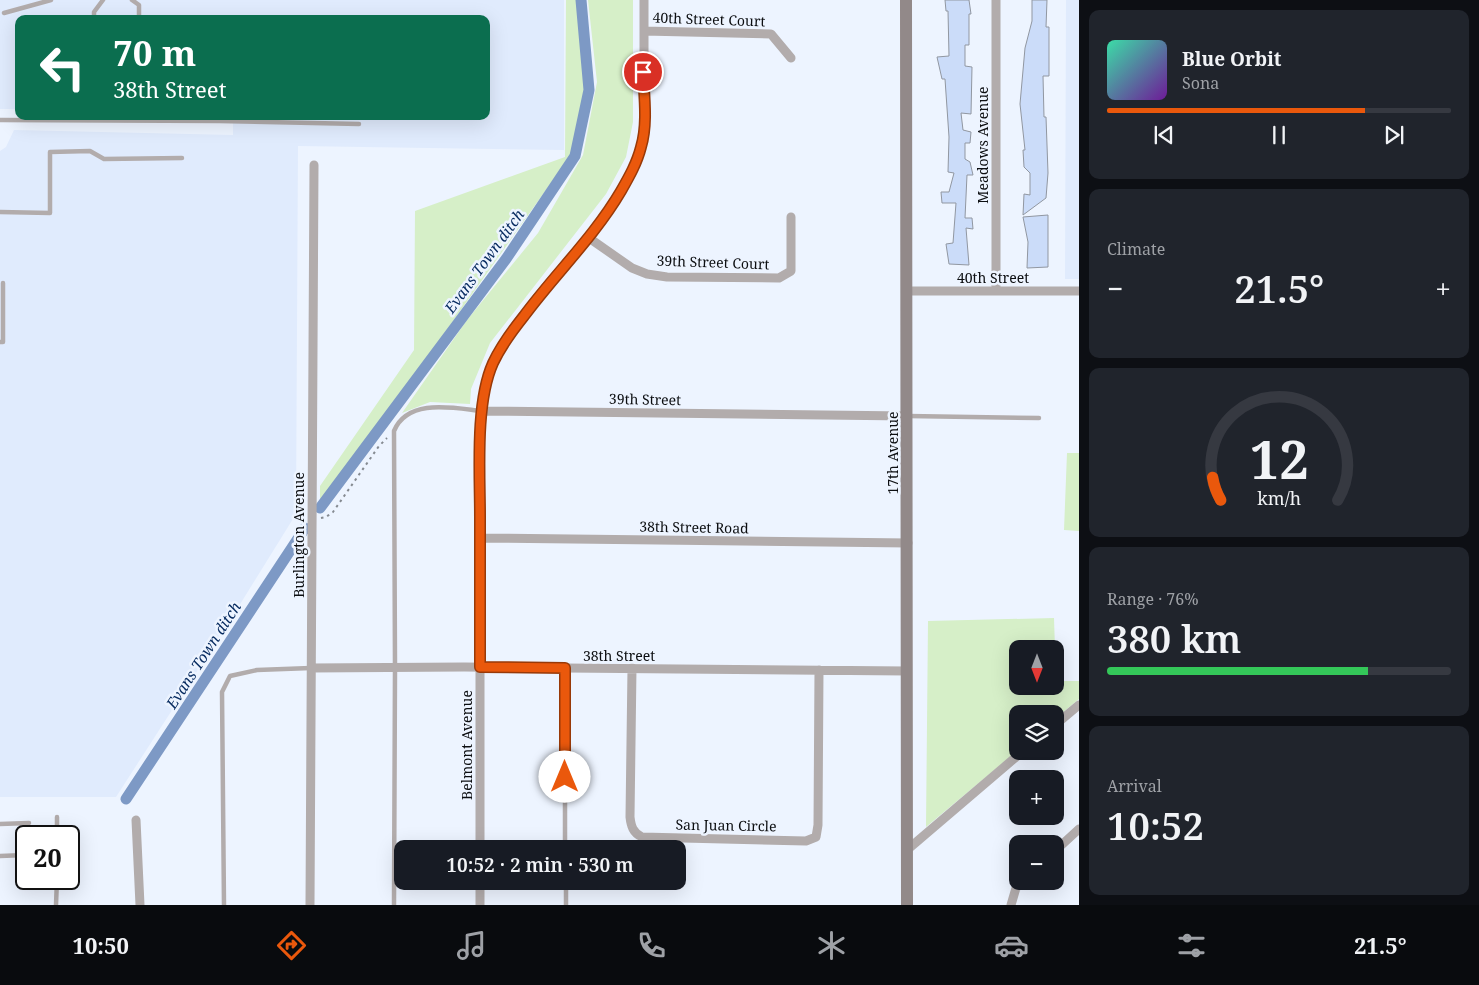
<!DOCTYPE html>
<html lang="en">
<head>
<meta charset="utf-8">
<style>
	:root { --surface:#171b24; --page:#20242c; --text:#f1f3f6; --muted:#9ea1a6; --line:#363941; --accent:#ea580c }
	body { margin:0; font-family:"Noto Serif",serif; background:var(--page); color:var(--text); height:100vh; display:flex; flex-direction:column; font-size:19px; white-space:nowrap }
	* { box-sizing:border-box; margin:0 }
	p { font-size:16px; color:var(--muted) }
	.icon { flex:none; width:28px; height:28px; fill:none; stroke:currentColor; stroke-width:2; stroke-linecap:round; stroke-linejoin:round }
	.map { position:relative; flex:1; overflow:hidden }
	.panel { display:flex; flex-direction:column; gap:10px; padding:10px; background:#0d0f14; width:400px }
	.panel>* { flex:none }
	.guide { position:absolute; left:15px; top:15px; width:475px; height:105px; border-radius:10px; box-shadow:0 5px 20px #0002; background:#0b6e4f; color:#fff; overflow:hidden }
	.needle { width:32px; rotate:180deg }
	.fabs { position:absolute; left:1009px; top:640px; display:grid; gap:10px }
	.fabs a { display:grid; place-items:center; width:55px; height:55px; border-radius:10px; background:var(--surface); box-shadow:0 5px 20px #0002; font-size:25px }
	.speed { position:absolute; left:15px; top:825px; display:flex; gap:10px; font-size:25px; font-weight:700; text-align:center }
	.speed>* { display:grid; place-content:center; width:65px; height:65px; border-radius:50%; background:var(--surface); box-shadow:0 5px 20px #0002; line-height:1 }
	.speed .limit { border:2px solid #111; border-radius:8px; background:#fff; color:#111 }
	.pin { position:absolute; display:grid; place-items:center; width:42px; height:42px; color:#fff; margin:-21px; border:2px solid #fff; border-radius:50%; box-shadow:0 1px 5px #0007 }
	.me { position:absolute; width:55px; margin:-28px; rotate:0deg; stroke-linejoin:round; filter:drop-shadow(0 0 4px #0008) }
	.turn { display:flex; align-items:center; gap:18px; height:105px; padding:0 15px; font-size:22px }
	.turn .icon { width:65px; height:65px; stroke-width:2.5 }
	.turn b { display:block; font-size:35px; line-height:42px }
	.big { font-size:38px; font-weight:600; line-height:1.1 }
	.panel .card { flex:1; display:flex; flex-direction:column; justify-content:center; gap:8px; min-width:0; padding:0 18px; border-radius:10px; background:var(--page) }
	.panel .dial { align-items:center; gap:0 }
	.dial svg { height:130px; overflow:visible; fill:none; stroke:var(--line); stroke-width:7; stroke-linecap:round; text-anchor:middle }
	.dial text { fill:var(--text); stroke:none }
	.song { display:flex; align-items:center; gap:15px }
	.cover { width:60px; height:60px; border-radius:8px; background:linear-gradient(135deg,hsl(160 70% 55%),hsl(280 70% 35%)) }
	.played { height:5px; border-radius:2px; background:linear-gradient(90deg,var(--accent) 75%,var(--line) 75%) }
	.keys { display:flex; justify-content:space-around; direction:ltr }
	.heat { display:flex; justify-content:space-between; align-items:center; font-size:28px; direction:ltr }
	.charge { height:8px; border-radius:4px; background:linear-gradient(90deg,#34c759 76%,var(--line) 0) }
	.trip { position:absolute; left:394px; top:840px; width:292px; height:50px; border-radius:10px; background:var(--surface); box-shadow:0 5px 20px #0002; font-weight:600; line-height:50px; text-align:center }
	.tab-bar { display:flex; height:80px; justify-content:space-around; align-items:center; background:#090b0e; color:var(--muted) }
	.tab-bar .icon { width:35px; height:35px }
	.tab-bar .selected { color:var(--accent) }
	.tab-bar b { font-size:22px; color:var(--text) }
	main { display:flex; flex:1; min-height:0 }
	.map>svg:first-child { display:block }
	.built { fill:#e0ebfd }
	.green { fill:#d6efc8; fill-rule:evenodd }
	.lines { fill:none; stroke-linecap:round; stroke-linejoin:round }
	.canal { stroke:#7d99c5; stroke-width:11 }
	.building { fill:#cbdcf9; stroke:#9197a1 }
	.path { stroke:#858a91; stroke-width:2; stroke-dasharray:2.5 4; stroke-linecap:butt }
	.lane { stroke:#b2acac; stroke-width:4.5 }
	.street { stroke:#b2acac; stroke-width:9 }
	.secondary { stroke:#928989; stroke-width:12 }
	.route-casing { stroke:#983908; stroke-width:12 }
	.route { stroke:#ea580c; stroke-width:9 }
	.labels { text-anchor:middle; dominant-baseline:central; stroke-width:5; stroke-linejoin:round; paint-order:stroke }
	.street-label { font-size:14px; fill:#0c0e11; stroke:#edf4ff }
	.water-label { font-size:15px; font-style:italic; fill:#072b60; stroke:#edf4ff }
</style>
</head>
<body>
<main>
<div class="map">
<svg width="1079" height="905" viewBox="0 0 1079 905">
	<rect width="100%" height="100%" fill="#edf4ff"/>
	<path class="built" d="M0,0h564v150l-266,-4 -2,368 -62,100 -118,183h-116v-646l6,-4 8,-17 219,5v-19h253v-97h-467v90h-19z
		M1066,0h13v279h-14z"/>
	<path class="green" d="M566,0h12l8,89 -16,67 -158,223 -92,123v-16l94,-136 1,-139 150,-54z
		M588,0h45v122l-7,35 -20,37 -116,149 -19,46 -1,15 -40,-2 -28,11 65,-93 71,-87 45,-78 14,-73z
		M1067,453h12v78l-15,-1z
		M1054,618l2,63h23v18l-24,20v-5h-37l-1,37 -91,76 2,-206zM1018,649h37v37h-37z"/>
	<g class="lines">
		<path class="canal" d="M320,508l186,-249 69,-103 14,-66 -8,-90
			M126,799l179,-271"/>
	</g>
	<path class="building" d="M945,0h24l2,14h-2v31h-4v21l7,1 -1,47 -10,-1 2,17 8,2 -1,11h-5v16l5,3 3,13h-6l-2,43h7l1,11 -7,-1 3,37 -20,-1 -3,-20 7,-1 3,-40h-14l-1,-11h8l5,-19 -6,-1 1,-35 -4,-58h-3l-5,-22 12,-1 -1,-45h-2z
		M1032,0h15l-1,27h3v49h-6l1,41h2l2,56 -2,25 -23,17 1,-21 6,1v-22l-6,-6 -1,-17h2l-5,-46 5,-56 7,-27z
		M1048,215v52l-21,1 1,-26 -5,-25z"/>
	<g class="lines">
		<path class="path" d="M321,518l5,-1 7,-5 46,-66 8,-8"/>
		<path class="lane" d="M132,0l7,5v14
			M4,13l47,-13
			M94,19v-7l9,-12
			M0,120l220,1 139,3
			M0,212l50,1v-61l40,-1 14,8 78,-1
			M0,342h3v-59
			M908,416l131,2
			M0,824l29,-1
			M57,836v-19
			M565,849v-181
			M0,856l26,-1
			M566,881v24
			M56,905l1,-26
			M224,905l-2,-213 8,-16 27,-6 54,-2
			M394,905l1,-237 -1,-237c14,-33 59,-23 87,-20"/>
		<path class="street" d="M996,0v291
			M644,31l127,3 20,24
			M589,238l43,30 15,6 20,3 112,1 12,-7v-54
			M907,291h172
			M481,411l426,5
			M480,538l428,5
			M311,668l153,-1 443,4
			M632,668l-2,149c1,9 3,16 12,20l164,4 10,-4 2,-12 1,-155
			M1055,725l24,-20
			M136,820l4,85
			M480,849v-378c1,-35 -3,-75 13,-108 30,-63 92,-112 129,-173 8,-14 17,-29 20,-45 1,-6 1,-13 2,-19v-126
			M907,850l116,-99
			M1055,851l24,-22
			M310,905l4,-740
			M480,905v-24
			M1011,905l5,-17 7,-7"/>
		<path class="secondary" d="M906,0l1,905"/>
	</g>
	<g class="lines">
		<defs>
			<path id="route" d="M565,777v-109l-85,-1c0,-50 0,-100 0,-151 0,-43 -5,-113 13,-153 8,-17 19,-32 31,-47 31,-42 70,-79 97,-125 8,-14 16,-28 20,-44 7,-23 3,-52 2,-75"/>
		</defs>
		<use href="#route" class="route-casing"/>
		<use href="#route" class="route"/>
	</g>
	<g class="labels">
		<g class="street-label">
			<text transform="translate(709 19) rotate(2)">40th Street Court</text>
			<text transform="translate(982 145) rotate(-90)">Meadows Avenue</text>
			<text transform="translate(713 262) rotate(2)">39th Street Court</text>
			<text x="993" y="277">40th Street</text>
			<text transform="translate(645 399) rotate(1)">39th Street</text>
			<text transform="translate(892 453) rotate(-90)">17th Avenue</text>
			<text transform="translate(694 527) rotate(1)">38th Street Road</text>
			<text transform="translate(298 535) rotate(-90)">Burlington Avenue</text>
			<text x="619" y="655">38th Street</text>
			<text transform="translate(466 745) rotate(-90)">Belmont Avenue</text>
			<text transform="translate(726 825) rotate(1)">San Juan Circle</text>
		</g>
		<g class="water-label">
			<text transform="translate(484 261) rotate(-54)">Evans Town ditch</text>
			<text transform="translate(203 655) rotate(-57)">Evans Town ditch</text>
		</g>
	</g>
</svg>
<div class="fabs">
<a><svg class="needle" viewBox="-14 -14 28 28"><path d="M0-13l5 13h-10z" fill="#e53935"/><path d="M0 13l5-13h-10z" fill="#9ea1a6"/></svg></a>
<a><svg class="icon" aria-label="layers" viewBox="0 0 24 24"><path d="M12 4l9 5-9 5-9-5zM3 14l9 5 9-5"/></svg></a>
<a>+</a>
<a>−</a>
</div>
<div class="speed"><div class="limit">20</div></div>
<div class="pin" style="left:643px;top:72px;background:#d93025"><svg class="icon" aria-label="arrive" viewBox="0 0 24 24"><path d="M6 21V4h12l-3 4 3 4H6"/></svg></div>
<svg class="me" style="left:565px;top:777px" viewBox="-20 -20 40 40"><circle r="19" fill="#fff"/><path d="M0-13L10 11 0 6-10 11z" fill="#ea580c"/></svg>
<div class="trip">10:52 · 2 min · 530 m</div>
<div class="guide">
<div class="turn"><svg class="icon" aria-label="left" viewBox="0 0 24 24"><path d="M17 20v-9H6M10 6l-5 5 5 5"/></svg><div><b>70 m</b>38th Street</div></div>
</div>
</div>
<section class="panel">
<div class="card">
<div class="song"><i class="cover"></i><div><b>Blue Orbit</b><p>Sona</p></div></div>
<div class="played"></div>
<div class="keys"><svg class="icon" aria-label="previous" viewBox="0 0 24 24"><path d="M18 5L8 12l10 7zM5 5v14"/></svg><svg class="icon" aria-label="pause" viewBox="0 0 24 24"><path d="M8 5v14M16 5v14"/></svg><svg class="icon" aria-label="next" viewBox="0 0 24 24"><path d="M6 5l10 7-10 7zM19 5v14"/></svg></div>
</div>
<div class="card"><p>Climate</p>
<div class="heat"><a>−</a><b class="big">21.5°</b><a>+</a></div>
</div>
<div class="card dial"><svg viewBox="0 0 100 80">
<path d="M14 69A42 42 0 1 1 86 69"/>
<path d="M14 69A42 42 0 0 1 9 55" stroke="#ea580c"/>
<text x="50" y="56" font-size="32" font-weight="700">12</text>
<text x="50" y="72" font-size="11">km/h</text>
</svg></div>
<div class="card"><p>Range · 76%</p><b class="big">380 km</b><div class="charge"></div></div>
<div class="card"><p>Arrival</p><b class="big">10:52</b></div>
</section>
</main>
<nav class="tab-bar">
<b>10:50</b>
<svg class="icon selected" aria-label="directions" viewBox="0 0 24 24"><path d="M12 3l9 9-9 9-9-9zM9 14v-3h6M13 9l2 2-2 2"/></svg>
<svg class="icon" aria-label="music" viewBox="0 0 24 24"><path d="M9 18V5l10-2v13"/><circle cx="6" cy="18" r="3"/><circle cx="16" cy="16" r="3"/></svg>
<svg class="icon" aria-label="phone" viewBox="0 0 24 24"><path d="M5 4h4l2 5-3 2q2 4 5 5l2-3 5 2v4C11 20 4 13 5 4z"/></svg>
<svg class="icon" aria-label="climate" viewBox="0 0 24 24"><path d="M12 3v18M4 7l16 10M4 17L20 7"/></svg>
<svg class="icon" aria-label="car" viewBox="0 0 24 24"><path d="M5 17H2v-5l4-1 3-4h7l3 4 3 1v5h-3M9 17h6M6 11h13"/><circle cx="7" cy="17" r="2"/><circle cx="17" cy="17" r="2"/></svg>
<svg class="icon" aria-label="filters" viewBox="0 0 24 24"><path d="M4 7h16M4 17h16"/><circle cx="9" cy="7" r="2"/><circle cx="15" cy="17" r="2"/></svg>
<b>21.5°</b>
</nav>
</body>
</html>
